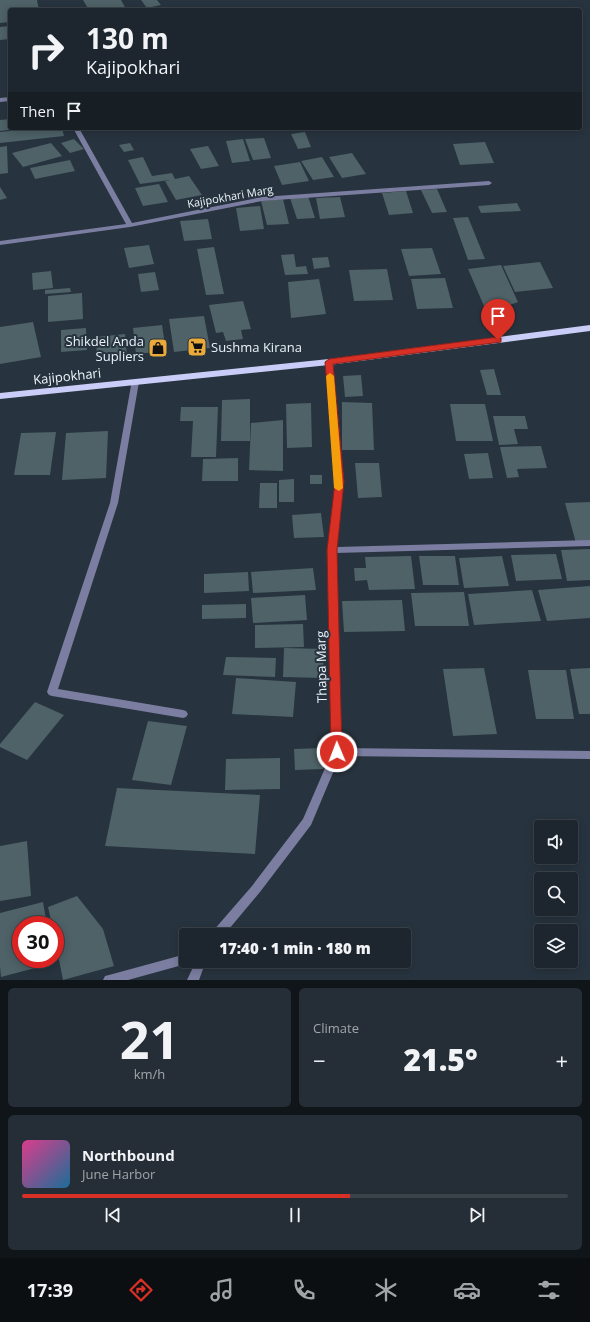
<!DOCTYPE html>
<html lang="en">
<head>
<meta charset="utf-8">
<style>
	:root { --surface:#1d262e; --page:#252e36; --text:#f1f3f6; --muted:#a0a5aa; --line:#3b434a; --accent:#d93025 }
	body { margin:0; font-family:"Open Sans",sans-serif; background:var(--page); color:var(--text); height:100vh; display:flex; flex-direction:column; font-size:15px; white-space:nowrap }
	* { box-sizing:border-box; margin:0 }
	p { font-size:13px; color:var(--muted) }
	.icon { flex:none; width:22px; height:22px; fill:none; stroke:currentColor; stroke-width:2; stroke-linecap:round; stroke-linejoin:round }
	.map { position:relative; height:980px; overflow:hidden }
	.details { display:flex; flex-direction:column; gap:8px; padding:8px; background:#101519; flex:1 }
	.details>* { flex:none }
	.hud { position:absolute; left:8px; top:8px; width:574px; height:122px; border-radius:4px; box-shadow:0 2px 10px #0003,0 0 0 1px var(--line); background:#1d262e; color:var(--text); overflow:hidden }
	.tools { position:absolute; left:534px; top:820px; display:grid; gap:8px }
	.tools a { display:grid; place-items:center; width:44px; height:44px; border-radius:4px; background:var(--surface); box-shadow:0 2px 10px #0003,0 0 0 1px var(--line); font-size:20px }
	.speed { position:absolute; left:12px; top:916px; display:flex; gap:8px; font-size:20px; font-weight:700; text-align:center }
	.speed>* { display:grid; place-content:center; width:52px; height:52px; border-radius:50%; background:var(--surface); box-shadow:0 2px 10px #0003,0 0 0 1px var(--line); line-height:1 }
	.speed .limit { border:6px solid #d22; background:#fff; color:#111 }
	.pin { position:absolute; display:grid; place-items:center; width:34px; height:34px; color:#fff; margin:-41px -17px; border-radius:50% 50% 50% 0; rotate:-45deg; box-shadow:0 0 4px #0007 }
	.pin .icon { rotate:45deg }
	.me { position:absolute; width:44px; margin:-22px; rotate:359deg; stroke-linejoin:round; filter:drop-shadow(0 0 3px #0008) }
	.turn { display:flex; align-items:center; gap:14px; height:84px; padding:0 12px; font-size:18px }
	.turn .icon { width:52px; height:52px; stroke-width:2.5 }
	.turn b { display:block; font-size:28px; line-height:34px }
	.then { display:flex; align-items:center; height:38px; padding:0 12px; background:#0003; gap:8px; font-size:15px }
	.big { font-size:30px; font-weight:800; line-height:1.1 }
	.details .card { flex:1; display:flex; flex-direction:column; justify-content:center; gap:6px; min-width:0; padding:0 14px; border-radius:6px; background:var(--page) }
	.details .dial { align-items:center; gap:0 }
	.dial b { font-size:52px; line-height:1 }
	.song { display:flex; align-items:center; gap:12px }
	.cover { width:48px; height:48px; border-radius:6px; background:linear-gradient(135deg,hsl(330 70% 55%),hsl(200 70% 35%)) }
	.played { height:4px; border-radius:2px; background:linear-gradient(90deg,var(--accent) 60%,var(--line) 60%) }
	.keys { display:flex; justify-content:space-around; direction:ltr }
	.heat { display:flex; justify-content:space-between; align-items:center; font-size:22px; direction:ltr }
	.details .tiles { flex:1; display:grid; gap:8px; grid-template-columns:1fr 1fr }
	.card:last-child { grid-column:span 2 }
	.trip { position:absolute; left:179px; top:928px; width:232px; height:40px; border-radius:4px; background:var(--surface); box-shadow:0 2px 10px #0003,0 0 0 1px var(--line); font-weight:800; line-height:40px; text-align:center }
	.tab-bar { display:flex; height:64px; justify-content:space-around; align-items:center; background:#0c0f12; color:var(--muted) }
	.tab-bar .icon { width:28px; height:28px }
	.tab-bar .selected { color:var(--accent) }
	.tab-bar b { font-size:18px; color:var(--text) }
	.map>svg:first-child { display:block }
	.building { fill:#4e6267 }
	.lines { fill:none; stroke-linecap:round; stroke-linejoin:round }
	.service { fill:#7b7ea0; fill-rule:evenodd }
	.minor { fill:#7b7ea0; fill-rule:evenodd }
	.primary { fill:#c9cdf7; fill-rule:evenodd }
	.route { fill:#d93025; stroke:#8d1f18 }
	.slow { fill:#f59e0b }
	.labels { text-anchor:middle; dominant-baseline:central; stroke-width:4; stroke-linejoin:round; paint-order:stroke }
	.far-street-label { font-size:11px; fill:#ebf3fa; stroke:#27333e }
	.poi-label { font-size:13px; fill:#ebf3fa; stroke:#27333e; text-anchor:end }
	.street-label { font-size:13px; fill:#ebf3fa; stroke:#27333e }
</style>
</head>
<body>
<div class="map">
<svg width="590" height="980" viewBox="0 0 590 980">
	<rect width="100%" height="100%" fill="#27333e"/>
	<path class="building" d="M0,0h37l2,10h-29v12l-10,1z
		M83,0h38l5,9 -37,1z
		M141,0h16l4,5 -14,3z
		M10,26v13l-10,1v-13z
		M10,119v9h6v1l-16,2v-11z
		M39,128h23l2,8 -64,7v-11z
		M305,132l6,15 -13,2 -7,-15z
		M264,138l7,20 -18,2 -8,-21z
		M74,139l10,10 -14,4 -9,-10z
		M243,139l7,22 -18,2 -6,-22z
		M485,142l9,21 -34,2 -7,-21z
		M51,143l11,13 -39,11 -11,-14z
		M130,143l4,7 -10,2 -5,-7z
		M7,146l1,27 -8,1v-27z
		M208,146l11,20 -18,3 -11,-20z
		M352,153l14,21 -24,4 -13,-21z
		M143,157l9,19 20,-3 3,6 14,-3 13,19 -26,5 -11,-19 5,-1 -30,4 -12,-24z
		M322,157l12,20 -21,3 -12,-19z
		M70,160l5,11 -40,8 -5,-11z
		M300,162l9,19 -27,4 -8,-19z
		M159,184l9,18 -25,4 -8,-18z
		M0,187l7,11 -7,2z
		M437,189l10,23 -15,1 -11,-23z
		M406,191l7,22 -24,2 -7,-22z
		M308,196l7,22 -18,1 -7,-21z
		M340,197l5,20 -25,2 -4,-21z
		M283,199l6,25 -22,1 -6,-24z
		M517,203l4,8 -40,2 -3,-7z
		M260,206l4,23 -24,2 -4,-23z
		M468,217l17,42 -17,1 -15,-42z
		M208,219l4,20 -28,2 -4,-20z
		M149,245l5,19 -25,4 -5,-20z
		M214,247l10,47 -18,1 -9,-46z
		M432,248l9,26 -32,2 -8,-27z
		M294,254l2,13 10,-1 2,8 -23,1 -4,-20z
		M328,257l2,10 -16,2 -2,-11z
		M540,262l13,26 -38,4 -12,-26z
		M501,265l17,37 -17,6 -17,-2 -16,-37z
		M387,269l6,31 -39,1 -5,-31z
		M51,271l2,17 -20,2 -1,-17z
		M155,272l4,18 -18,2 -3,-18z
		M445,278l8,30 -36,1 -6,-30z
		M319,279l7,35 -35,4 -3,-36z
		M70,288l1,4 -26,2v-4z
		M82,293l1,26 -35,3v-26z
		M243,301l8,28 -10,1 2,9 -17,2 -3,-9 -7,1 -7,-28z
		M204,316l6,32 -36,4 -5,-33z
		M33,322l8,35 -41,7v-37z
		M162,325l4,26 -30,3 -3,-26z
		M86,328l1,22 -26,2v-22z
		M125,334l2,23 -30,3 -1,-23z
		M494,369l7,26h-14l-7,-25z
		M361,375l2,21 -18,1 -2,-21z
		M250,399v42h-29l1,-41z
		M342,402l30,1 2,47h-32z
		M311,403l1,44 -25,1 -1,-44z
		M450,404h35l8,37h-37z
		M181,407h37l-2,50h-25l2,-36h-13z
		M493,416h32l3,13h-14l4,15 -19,1z
		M283,420v51l-34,-1 2,-47z
		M108,431l-2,47 -44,2 4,-47z
		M56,432l-6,43h-36l7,-42z
		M541,446l6,22 -30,1 2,8 -12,1 -7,-31z
		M488,453l5,25 -24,1 -5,-25z
		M238,458v23h-36l1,-22z
		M355,463h24l3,34 -24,1z
		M310,475h12v9h-12z
		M294,479v23h-15v-22z
		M260,483h17v25h-18z
		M590,502v40l-14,1 -11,-40z
		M321,513l3,24 -30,1 -2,-23z
		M590,549v31l-23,1 -6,-31z
		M556,554l6,25 -46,2 -5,-26z
		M411,556l4,33 -46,1 -2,-10 -12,1 -1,-13h12l-1,-11z
		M419,556h36l4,29h-36z
		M502,556l7,30 -45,2 -5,-30z
		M313,568l3,22 -63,3 -2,-21z
		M248,572l1,19 -45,2v-19z
		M590,586v32l-43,3 -9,-31z
		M532,590l9,31 -67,4 -6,-31z
		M464,592l5,34h-54l-4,-33z
		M305,595l2,25 -54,3 -2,-25z
		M402,600l3,31 -61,1 -2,-31z
		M246,604v14l-44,1v-14z
		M303,624l1,23 -49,1v-23z
		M284,648l40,1 -1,29 -40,-1z
		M226,657l50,1 -1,19 -52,-2z
		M484,668l13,66 -44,2 -10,-67z
		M590,668v46h-11l-9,-45z
		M528,670h38l8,49h-38z
		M236,678l60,4 -3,35 -61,-3z
		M35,702l29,13 -37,45 -27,-13v-3z
		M148,721l39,5 -16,59 -39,-5z
		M322,748l1,21 -28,1 -1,-21z
		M280,758v31l-55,1 1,-31z
		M117,788l143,7 -5,59 -150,-8z
		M27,841l4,55 -31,5v-55z
		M77,896l26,33 11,37 -51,14 -8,-40v-15h-3l-4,-18z
		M43,902l4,23h-26v34h32l1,4 -53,14 -1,-10v-54z"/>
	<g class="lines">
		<path class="service" d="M186,954v7h5l-5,3 -58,16h-25l2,-4 4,-1z"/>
		<path class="minor" d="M10,97v4l-10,1v-4z
			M73,128h6l53,95 130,-26 227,-16 3,2 -3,2 -227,16 -132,26 -130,18v-4l126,-17z
			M326,360h3l4,2 11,120 -7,65 253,-7v6l-254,7 6,195 248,3v8l-250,-3 -29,69 -51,67 -36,43h-12l1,-4 39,-45 51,-67 29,-67 -4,-202 8,-68 -11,-120z
			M132,380h6l1,2 -21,121 -60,186 125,21 3,1 2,3 -2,3 -3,1 -131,-22 -3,-1 -2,-3 63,-189z
			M196,961h10l-7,19h-12z"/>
		<path class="primary" d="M590,325v6l-261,34 -329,34v-6l329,-34z"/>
	</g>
	<path class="route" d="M498,337l3,1v4l-168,22 11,118 -7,68 5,202 -1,3 -4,1 -4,-1 -2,-3 -4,-202 8,-68 -10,-120 4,-3z"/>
	<path class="slow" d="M330,373l4,3 9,112 -4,3 -5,-3 -8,-112z"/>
	<defs>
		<symbol id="supermarket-square" viewBox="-11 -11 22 22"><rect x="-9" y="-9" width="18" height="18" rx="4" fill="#eaaa39" stroke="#27333e"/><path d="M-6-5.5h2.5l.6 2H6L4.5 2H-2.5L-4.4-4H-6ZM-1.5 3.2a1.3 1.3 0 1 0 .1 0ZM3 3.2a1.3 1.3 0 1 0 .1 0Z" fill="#111"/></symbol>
		<symbol id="shop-square" viewBox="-11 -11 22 22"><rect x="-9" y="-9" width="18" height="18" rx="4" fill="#eaaa39" stroke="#27333e"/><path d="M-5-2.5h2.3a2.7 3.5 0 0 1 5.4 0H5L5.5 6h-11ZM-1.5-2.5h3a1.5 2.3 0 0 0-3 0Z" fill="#111"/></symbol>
	</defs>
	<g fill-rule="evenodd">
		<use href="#supermarket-square" x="186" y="336" width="22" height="22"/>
		<use href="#shop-square" x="147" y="337" width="22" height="22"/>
	</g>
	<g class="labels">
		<g class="far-street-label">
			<text transform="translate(230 196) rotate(-10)">Kajipokhari Marg</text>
		</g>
		<g class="poi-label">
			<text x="144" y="341">Shikdel Anda<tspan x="144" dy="15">Supliers</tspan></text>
			<text x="211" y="347" text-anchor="start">Sushma Kirana</text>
		</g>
		<g class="street-label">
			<text transform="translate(67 376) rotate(-6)">Kajipokhari</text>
			<text transform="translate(321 667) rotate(-91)">Thapa Marg</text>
		</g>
	</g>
</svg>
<div class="tools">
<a><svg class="icon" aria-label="sound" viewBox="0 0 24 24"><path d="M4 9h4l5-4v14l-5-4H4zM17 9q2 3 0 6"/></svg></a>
<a><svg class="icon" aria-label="search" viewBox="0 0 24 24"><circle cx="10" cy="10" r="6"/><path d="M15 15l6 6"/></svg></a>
<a><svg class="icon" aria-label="layers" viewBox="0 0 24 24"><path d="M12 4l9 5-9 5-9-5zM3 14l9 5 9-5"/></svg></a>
</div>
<div class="speed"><div class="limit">30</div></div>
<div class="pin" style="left:498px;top:340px;background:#d93025"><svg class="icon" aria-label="arrive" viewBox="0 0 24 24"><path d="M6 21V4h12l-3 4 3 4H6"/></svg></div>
<svg class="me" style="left:337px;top:752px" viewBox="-20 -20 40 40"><circle r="17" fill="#d93025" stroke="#fff" stroke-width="3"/><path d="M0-11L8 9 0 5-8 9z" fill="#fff"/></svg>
<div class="trip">17:40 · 1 min · 180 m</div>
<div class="hud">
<div class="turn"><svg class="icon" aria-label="right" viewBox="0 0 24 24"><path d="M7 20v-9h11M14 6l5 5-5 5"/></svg><div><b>130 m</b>Kajipokhari</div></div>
<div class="then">Then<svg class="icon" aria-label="arrive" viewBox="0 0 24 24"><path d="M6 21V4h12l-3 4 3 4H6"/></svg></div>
</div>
</div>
<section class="details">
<div class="tiles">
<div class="card dial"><b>21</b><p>km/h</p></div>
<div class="card"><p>Climate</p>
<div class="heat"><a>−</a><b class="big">21.5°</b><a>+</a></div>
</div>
<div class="card">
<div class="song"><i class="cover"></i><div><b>Northbound</b><p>June Harbor</p></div></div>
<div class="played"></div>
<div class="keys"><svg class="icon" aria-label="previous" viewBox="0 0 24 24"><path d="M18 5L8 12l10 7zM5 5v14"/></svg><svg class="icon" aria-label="pause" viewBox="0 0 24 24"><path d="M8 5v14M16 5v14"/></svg><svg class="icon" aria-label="next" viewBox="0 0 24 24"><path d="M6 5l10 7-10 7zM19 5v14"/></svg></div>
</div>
</div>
</section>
<nav class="tab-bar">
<b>17:39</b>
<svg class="icon selected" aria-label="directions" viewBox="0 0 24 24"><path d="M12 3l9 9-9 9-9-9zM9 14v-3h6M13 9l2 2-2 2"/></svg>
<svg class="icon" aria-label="music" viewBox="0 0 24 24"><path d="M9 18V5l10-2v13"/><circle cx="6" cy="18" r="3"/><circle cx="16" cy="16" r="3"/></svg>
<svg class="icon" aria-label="phone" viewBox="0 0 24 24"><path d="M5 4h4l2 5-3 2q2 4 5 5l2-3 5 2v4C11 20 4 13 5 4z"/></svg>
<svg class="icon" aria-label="climate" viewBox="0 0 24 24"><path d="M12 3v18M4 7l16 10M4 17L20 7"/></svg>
<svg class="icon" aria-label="car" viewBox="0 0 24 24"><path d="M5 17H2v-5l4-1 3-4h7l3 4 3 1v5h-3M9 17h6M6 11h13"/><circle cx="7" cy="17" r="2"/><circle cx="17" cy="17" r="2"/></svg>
<svg class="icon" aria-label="filters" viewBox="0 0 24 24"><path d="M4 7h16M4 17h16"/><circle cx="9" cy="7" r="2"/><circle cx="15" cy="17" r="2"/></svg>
</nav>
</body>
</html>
